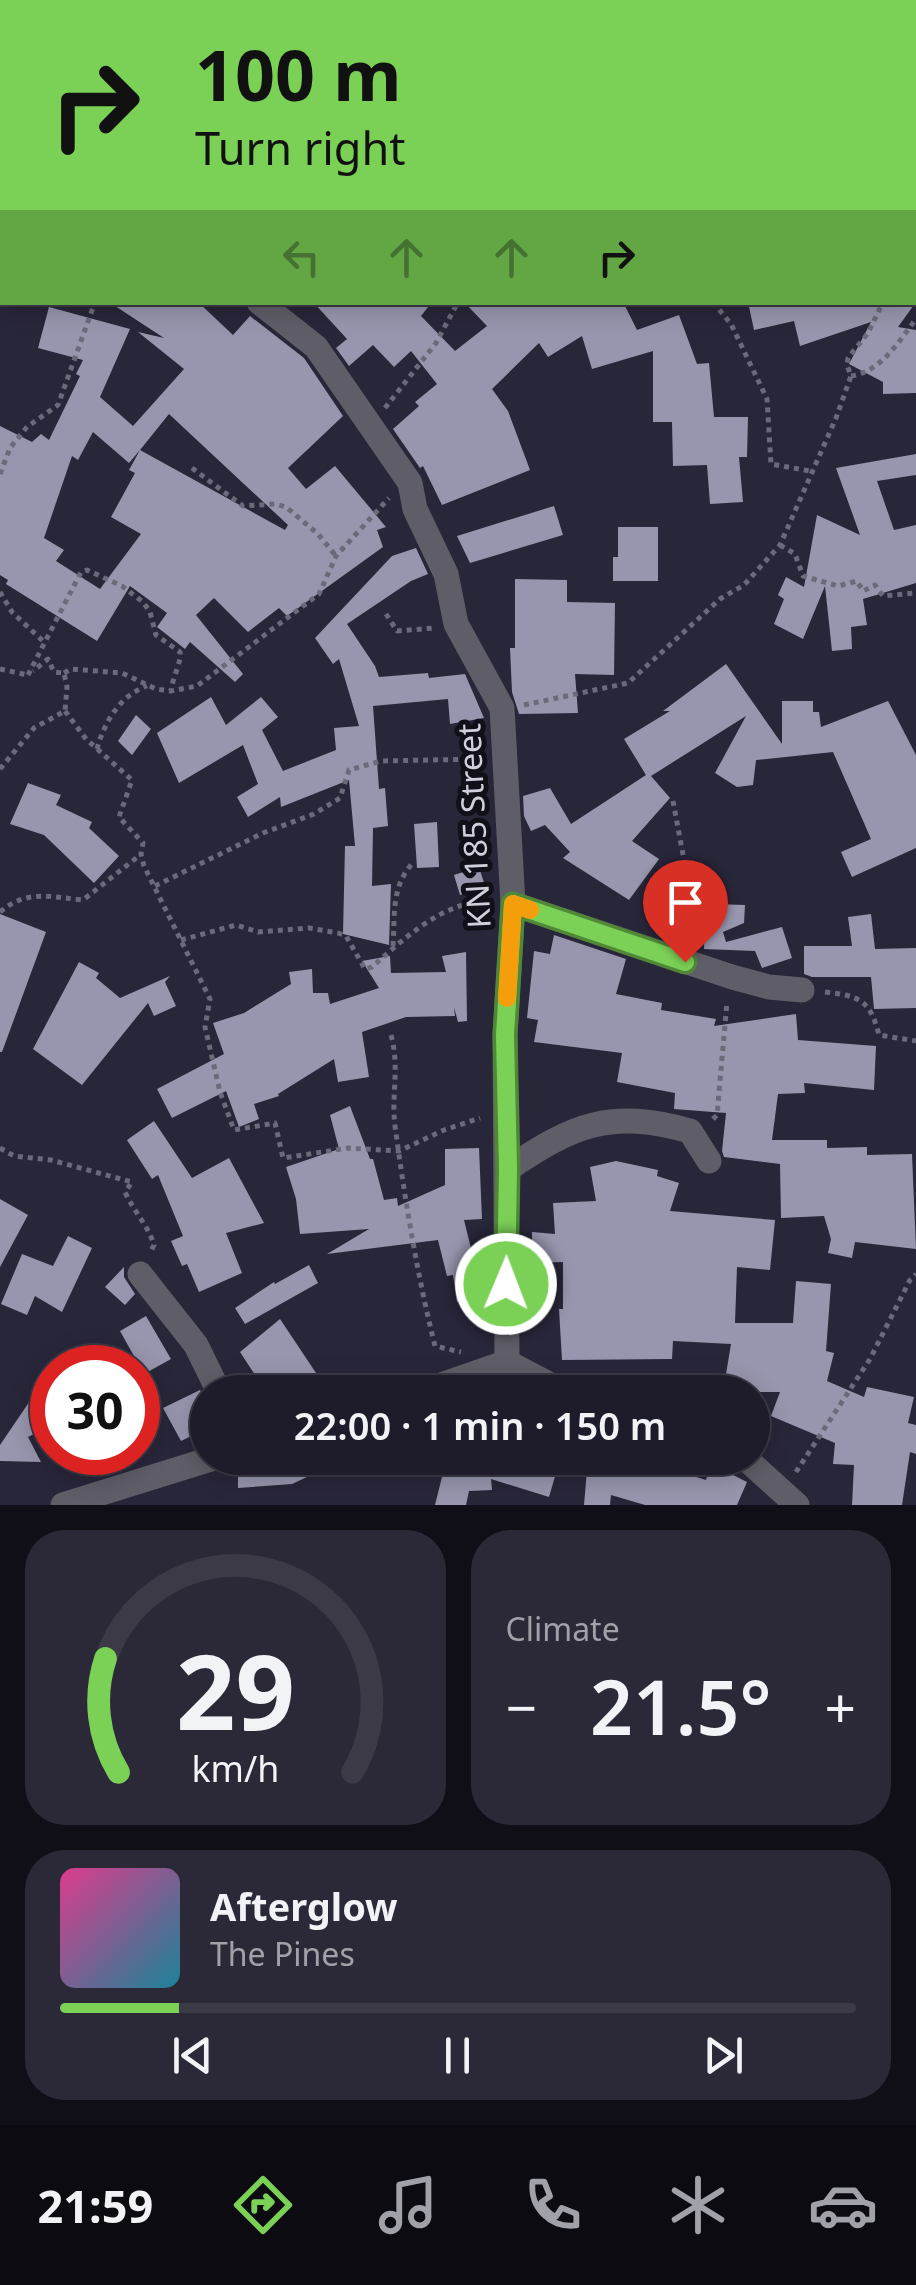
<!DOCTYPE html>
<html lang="en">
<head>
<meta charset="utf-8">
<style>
	:root { --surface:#1e1c2b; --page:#2b2937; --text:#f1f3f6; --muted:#a1a1a9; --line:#3c3a47; --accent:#7bd156 }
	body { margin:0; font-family:"Noto Sans",sans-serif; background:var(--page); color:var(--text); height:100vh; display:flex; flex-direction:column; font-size:38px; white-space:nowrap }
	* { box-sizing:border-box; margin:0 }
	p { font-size:32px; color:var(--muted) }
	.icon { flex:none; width:55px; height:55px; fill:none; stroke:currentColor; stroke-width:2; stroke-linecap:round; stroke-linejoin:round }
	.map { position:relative; height:1505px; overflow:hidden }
	.drawer { display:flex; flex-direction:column; gap:25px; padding:25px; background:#100f18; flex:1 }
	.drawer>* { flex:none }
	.top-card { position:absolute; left:0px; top:0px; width:918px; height:305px; box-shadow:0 5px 25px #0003,0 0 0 2px var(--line); background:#7bd156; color:#111; overflow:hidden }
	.speed { position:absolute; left:30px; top:1345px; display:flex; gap:20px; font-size:50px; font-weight:700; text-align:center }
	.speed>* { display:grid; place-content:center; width:130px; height:130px; border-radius:50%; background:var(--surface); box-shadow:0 5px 25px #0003,0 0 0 2px var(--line); line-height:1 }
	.speed .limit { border:15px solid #d22; background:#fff; color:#111 }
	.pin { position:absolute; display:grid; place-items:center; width:85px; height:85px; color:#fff; margin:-102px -42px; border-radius:50% 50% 50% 0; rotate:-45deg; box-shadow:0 0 10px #0007 }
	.pin .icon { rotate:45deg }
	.me { position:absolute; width:110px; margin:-55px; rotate:1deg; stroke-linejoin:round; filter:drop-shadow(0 0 8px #0008) }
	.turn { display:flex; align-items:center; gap:35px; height:210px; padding:0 30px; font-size:45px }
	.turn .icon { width:130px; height:130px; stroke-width:2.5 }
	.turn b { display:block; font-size:70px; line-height:85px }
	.lanes { display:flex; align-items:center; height:95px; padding:0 30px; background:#0003; justify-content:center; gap:50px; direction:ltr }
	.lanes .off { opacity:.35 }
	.big { font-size:75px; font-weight:600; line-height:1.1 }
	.drawer .tile { flex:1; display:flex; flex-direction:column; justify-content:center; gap:15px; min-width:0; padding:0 35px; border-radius:40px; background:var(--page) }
	.drawer .dial { align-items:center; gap:0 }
	.dial svg { height:260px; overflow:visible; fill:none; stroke:var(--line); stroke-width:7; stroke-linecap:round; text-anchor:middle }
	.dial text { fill:var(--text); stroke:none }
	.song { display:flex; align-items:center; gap:30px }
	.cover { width:120px; height:120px; border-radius:15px; background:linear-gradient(135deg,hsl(330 70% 55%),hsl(190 70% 35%)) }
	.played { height:10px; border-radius:5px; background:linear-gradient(90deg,var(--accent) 15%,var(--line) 15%) }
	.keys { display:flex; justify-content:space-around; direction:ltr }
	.heat { display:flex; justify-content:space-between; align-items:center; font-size:55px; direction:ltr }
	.drawer .tiles { flex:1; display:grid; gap:25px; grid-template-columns:1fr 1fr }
	.tile:last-child { grid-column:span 2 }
	.trip { position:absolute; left:190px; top:1375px; width:580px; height:100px; border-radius:50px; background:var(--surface); box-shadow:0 5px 25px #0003,0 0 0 2px var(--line); font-weight:600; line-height:100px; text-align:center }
	.menu { display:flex; height:160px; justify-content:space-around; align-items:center; background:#0c0b11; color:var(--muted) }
	.menu .icon { width:70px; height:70px }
	.menu .current { color:var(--accent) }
	.menu b { font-size:45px; color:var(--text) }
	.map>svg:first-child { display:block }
	.building { fill:#9796ae; fill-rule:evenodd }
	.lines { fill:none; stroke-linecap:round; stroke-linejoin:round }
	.path { stroke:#6b6a7a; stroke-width:5; stroke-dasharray:5 5; stroke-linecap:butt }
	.minor { stroke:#5f5e68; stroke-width:25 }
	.route-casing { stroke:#508838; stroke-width:25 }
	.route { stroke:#7bd156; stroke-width:18 }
	.slow { stroke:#f59e0b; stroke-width:18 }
	.labels { text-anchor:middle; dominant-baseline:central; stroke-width:10; stroke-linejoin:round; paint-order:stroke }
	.street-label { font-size:32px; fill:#d0d0dc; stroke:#111019 }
</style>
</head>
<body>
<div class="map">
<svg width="916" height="1505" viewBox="0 0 916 1505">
	<rect width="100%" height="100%" fill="#282639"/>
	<path class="building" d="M109,302h89l35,33 17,-19 54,42 39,58 -55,52 18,21 29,-23 51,61 -9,3 6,17 -96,69 -8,-8 -31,24 -34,-34 -18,17 47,59 -8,8 -45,-40 -5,7 -28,-22 10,-14 -37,-27 -33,55 -91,-57 2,-4 -8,-5v-149l32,16 9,-8 8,6 31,-64 -4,-2 7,-14 -45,-12 11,-41 81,22 -30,68 33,29 51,-57 -46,-37 26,6zM169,414l119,111 -3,5 -145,-80zM93,432l36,31 11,-13 -11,20 6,3 -24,44 30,17 -41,55 -44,-28 8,-11 -20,-12 28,-82 6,4z
		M313,302h119l-11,14 34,35 32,-25 -23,-24h159l14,28 42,-15 18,49 12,-1 5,54h34l-1,40h-8l4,45 -33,2 -3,-39 -34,1 -1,-44h-19v-71l-61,18 -10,-33 -34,21 -9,-14 -47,46 16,22 22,59 -88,35 -19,-39 -3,2 -27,-39 26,-23 -4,-4 22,-18 -26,-33 -17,16 -21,-22 -24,21 -13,-18 11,-9z
		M748,302h168l-18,25 18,3v63l-33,1v-12l-34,-18 22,-42 -71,24 -6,-25 -40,9z
		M916,454v21l-39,6 17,49 22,-5v58l-53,16 4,26 -16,2 1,22 -20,2 -7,-65 -22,53 -29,-15 10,-25 -6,-4 8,-18 18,10 13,-72 43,20 -24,-67z
		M554,506l9,29 -93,28 -13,-27z
		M618,527h40v54h-45v-24h5z
		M416,548l12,26 -17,7 -64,43 28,42 4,11 49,-4 1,5 36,-4 19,44 -34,6 -2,-25 -75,7 6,83 6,-1 3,38 -15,2 -1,58 19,-2 -2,61 -46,-11 2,-88h10l-6,-66 -68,27 -1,-10 -32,20 -11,-20 21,-13 -15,-39 -64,38 -22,-50 54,-36 15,28 35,-28 17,20 -16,13 21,41 53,-21 -2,-22 25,-2 -20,-67 -6,5 -18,-26 77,-82z
		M515,579l52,1v22l48,1 -1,72 -39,-1 3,39 -59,1 -7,-22 -2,-44h5z
		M726,664l56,80v-43h31v11h6l2,15 67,-26 28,54v93l-64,29 -11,-25 30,-13 -38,-87 -77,8 -3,25 -16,2 -22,-14 31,-57 -95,60 19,22 -38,43 27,18 -30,41 -66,-42 7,-6 -25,-27 -14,6 -7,-15 -1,-20 27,-8 21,36 75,-49 -22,-36 46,-28h-7z
		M136,715l15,14 -19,26 -14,-14z
		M28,783l33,12 -5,10 36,17 -3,6 30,28 -25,27 -50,-48 -34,-11z
		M437,822l2,45 -22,1 -3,-44z
		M479,867l6,19 -25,9 -6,-20z
		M710,886l5,18 30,1 -1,18 -21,9 3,10 56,-15 10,31 -30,10 -7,-17 -51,-2 2,-62z
		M0,914l46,18 -44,120h-2z
		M871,914l4,35 41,-1v60l-42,1 -3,-32h-59l-8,-3v-28h48l-4,-29z
		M554,935l72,24 -10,35 46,9 -1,7 55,9 -2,7 82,-12 2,26 78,6 -2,44 -70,-7 1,10 -27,1 -6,46h55v8l40,-1v8l45,-1 4,95 -61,-7 -3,16 -24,-5 3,-14 -7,-23 -43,2 -1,-54 -56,-7 -2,-6 4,-38 -52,-4 1,-16 -58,-11 5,-29 -88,-11 4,-22 -11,-2 7,-67 16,3z
		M466,952l1,69 -9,1 -4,-15 1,9 -49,1 -44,15 7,45 -31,5 -4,-23 -56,35 1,2 -25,8 5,15 -20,8 -13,-36 -54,27 -15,-29 67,-35 -11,-31 31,-10 47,-29 -2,-12 23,-3 1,24h15l2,11 49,-16 -17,-27 28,-5 1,17 55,-1 -4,-16z
		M79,962l20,11 -3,5 24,20 50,-22 -5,6 11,24 -22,10 -6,-13 -66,82 -49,-36z
		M350,1106l20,53h3l11,41 13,-2 1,8 47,-21v-36l34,-1 3,71 -18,1 19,77 -26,5 -4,-27 -6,1 -9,-36 -111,14 42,-25 -69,5 -4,-35 -10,-32 53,-18 -9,-34z
		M154,1121l38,57 37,-20 35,65 -38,10 16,40 -43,19 -12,-28 -5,2 -11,-25 12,-5 -25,-61 -6,4 -25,-39z
		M616,1161l42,9 -1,6 22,7 -9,28 105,9 -5,50 -33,-3 -2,56h58l3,-42 35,3 -5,67 8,2 -7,28 37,16 3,-10 47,10 -6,26 8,2v29l-6,-2 -8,53h-50l2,-40 -21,-1 2,-21 -64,-27 9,-24h-57l8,-48 -58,-3 -1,18 -110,1 -3,-51h4v-47l-31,1v-31l23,2 -2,-31 43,-2 -6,-34z
		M0,1199l28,16 -28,52z
		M68,1236l24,12 -30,64 -27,-16 -8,19 -26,-11 21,-50 31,12z
		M309,1265l9,18 -73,41 -10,-16 39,-26 1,2z
		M124,1267v10l11,17 -10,11 -20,-18z
		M146,1316l25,43 -27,15 -24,-43z
		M280,1319l40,60 -19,13h-35l-26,-40z
		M38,1389v43l-10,5 13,25 -41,-1v-16z
		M200,1390l8,13v25l-27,13 -18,-33z
		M437,1458h92l29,8 -9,31 -58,-18 1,11 -23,1 -3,14h-31l10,-40 -8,-2z
		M588,1458h52v2l66,20 5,-16 36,18 -10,23h-92l-34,-10 -1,10h-26z
		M238,1461l28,-1 75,1 -49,23 -54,4z"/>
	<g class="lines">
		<path class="path" d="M367,0l2,2
			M679,0l1,2
			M243,2l1,-2
			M394,2l2,-2
			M915,183l1,-1
			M713,302l18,22 36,75 4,65 39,7
			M851,376c30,-4 48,-35 65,-57
			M385,408l51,-65 22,-41
			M192,468l51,38 32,-2 11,3 32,27 18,22
			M0,474l10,-26 17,-21 31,-22 37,-103
			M780,545l15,9 8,22 35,10 19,-5 6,10 12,-6 8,11 33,-3
			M0,592l12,20 32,30
			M386,614l11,17 37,-3
			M0,669l28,6
			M64,673l7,-4 51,4 34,16 15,2 26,-5 122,-92 17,-38 53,-58
			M28,675l53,-103 6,-2 35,16 21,16 7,10 6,23 24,17c2,9 -8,27 -9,39
			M524,705l104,-22 92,-84 24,-14 36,-40 56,-127 15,-42 -4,-11 1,-7 20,-25 15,-31
			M65,711l21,28 46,41 -13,37 24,26 -2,11 3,12 66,133 -5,28 15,65 14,38 41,-7 8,35 65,-10 51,3 45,-21 36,-12
			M97,749c7,-26 23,-54 50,-63
			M0,769l34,-41 31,-17 2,-24 -3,-14 -10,-1 -6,-13 -15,12
			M673,801l17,91 -2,43
			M155,886l108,-53 51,-19 26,-16 9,-28 32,-9 98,-2
			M0,912c27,-23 51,-15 83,-12l57,-45
			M181,940l55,-15 22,7 51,-4 29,5 8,3 19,33 7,-2c34,-30 70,-65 119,-67
			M393,946c2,-30 -2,-59 19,-82
			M825,992c35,4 45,8 54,43l37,6
			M391,1035c9,33 0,59 4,91 10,74 22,148 40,220l26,6
			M713,1119l4,-4 10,-113
			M0,1148l14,8 37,4 81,22 -7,10c9,20 23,33 29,53l-3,6
			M796,1472l74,-113 40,-79 6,-6"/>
		<path class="minor" d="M0,167l2,1
			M259,302l57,45 94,136 5,26 31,65 10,50 46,84 11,196 -8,131 2,327
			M513,904l219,73 37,10 33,3
			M508,1169c66,-45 103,-60 182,-38l19,30
			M140,1274l56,71 23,47
			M421,1392l86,-30 57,30
			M745,1458l52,47
			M63,1505l151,-47"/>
	</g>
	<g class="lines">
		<defs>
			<path id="route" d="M506,1284l2,-115 -3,-134 8,-131 172,58"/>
		</defs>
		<use href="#route" class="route-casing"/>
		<use href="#route" class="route"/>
		<path class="slow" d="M507,998l6,-94 17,6"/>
	</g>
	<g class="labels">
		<g class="street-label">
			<text transform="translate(473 826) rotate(-93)">KN 185 Street</text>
		</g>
	</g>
</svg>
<div class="speed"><div class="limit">30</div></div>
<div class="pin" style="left:685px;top:962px;background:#d93025"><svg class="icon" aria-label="arrive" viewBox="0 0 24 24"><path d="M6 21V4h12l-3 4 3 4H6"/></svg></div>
<svg class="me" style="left:506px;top:1284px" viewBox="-20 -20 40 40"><circle r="17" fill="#7bd156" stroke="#fff" stroke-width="3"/><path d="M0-11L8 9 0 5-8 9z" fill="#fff"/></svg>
<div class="trip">22:00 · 1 min · 150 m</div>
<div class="top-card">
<div class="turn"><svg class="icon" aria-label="right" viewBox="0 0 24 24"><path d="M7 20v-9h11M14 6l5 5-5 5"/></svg><div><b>100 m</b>Turn right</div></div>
<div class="lanes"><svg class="icon off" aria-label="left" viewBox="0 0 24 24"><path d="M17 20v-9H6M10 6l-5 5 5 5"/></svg><svg class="icon off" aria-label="ahead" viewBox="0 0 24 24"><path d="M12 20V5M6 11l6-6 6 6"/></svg><svg class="icon off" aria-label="ahead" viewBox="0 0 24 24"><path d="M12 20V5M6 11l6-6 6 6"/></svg><svg class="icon" aria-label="right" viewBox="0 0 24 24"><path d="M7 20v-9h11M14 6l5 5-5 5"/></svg></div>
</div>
</div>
<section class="drawer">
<div class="tiles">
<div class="tile dial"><svg viewBox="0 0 100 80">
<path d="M14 69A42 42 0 1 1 86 69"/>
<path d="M14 69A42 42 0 0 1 10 34" stroke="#7bd156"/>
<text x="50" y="56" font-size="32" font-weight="700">29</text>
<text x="50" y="72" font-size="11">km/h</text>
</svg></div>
<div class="tile"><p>Climate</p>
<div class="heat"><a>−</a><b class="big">21.5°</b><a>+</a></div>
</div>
<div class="tile">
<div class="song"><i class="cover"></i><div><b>Afterglow</b><p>The Pines</p></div></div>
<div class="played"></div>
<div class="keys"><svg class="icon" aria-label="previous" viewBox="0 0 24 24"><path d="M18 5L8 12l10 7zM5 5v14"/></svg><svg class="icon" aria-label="pause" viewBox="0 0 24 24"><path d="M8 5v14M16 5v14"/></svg><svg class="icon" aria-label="next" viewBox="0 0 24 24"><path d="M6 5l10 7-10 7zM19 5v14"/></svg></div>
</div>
</div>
</section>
<nav class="menu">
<b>21:59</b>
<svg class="icon current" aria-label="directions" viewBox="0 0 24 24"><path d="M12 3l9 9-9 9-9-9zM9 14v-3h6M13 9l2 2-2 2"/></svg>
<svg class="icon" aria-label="music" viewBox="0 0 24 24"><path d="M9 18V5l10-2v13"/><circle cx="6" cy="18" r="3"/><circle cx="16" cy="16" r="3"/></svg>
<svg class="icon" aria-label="phone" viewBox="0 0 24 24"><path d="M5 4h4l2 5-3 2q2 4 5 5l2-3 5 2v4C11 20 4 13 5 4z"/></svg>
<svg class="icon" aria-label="climate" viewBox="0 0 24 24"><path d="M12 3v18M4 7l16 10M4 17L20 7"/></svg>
<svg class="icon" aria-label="car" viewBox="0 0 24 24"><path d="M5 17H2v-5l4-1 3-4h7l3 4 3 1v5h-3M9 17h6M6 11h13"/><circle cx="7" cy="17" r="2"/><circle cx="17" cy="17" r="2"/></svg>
</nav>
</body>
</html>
